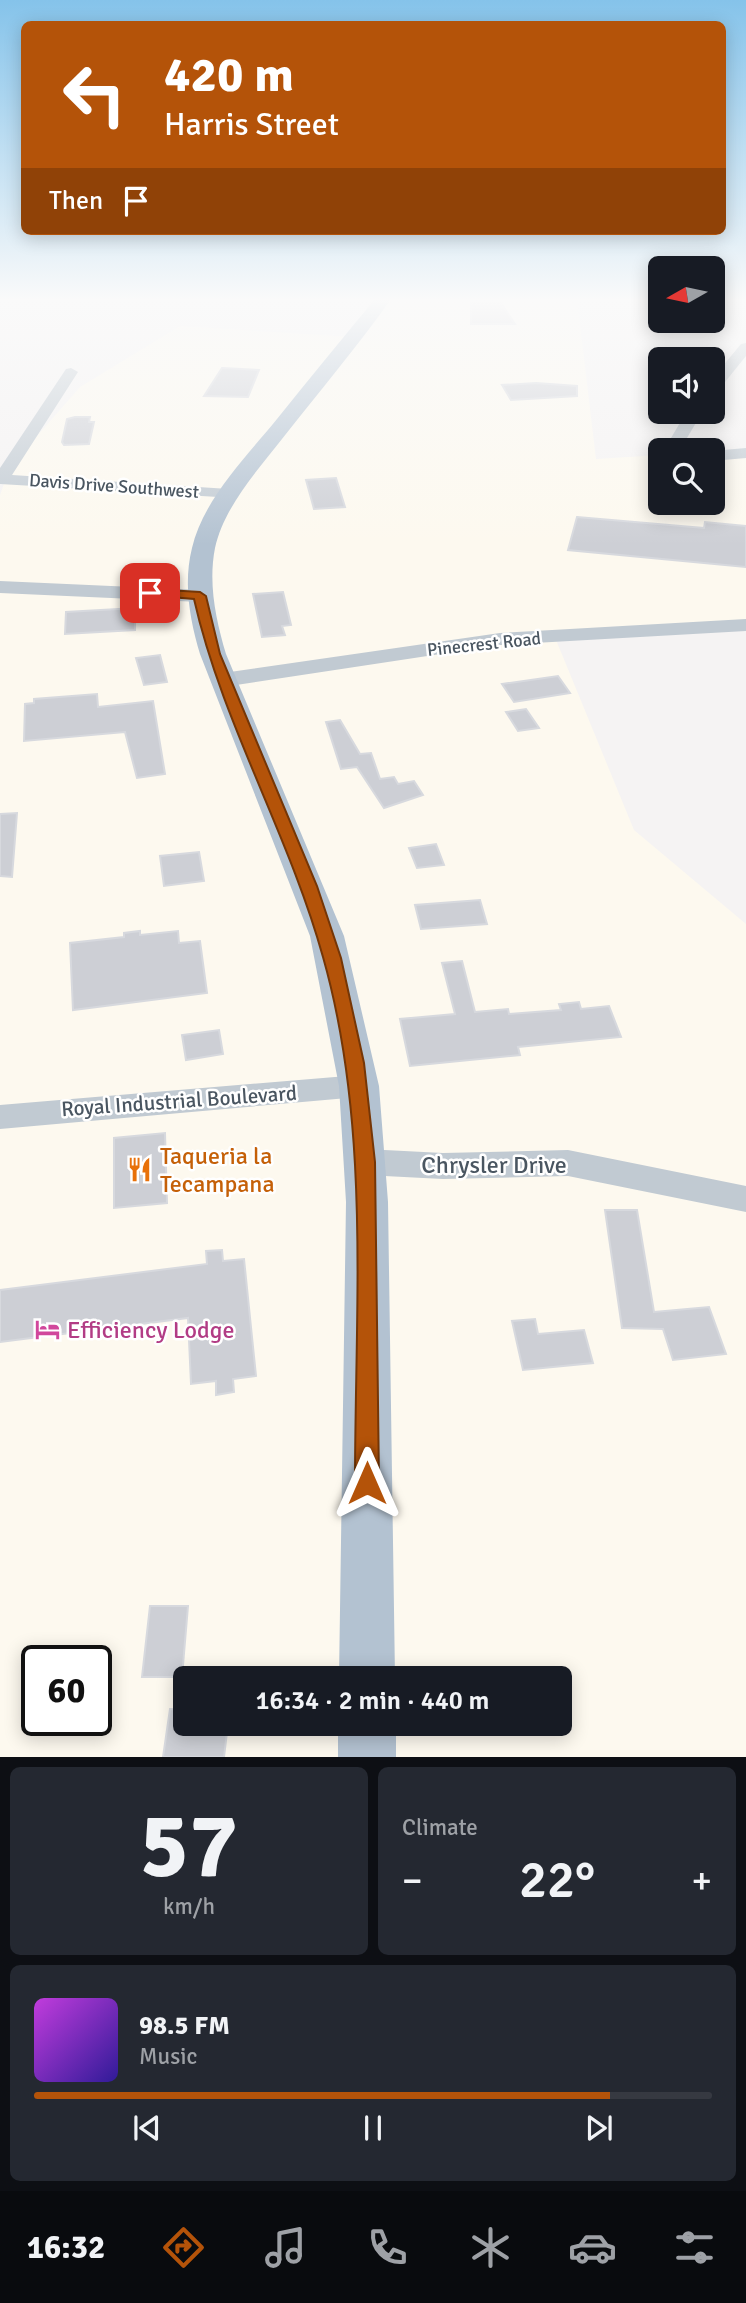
<!DOCTYPE html>
<html lang="en">
<head>
<meta charset="utf-8">
<style>
	:root { --surface:#171b24; --page:#242831; --text:#f1f3f6; --muted:#9ea1a6; --line:#363941; --accent:#b45309 }
	body { margin:0; font-family:Signika,sans-serif; background:var(--page); color:var(--text); height:100vh; display:flex; flex-direction:column; font-size:26px; white-space:nowrap }
	* { box-sizing:border-box; margin:0 }
	p { font-size:23px; color:var(--muted) }
	.icon { flex:none; width:38px; height:38px; fill:none; stroke:currentColor; stroke-width:2; stroke-linecap:round; stroke-linejoin:round }
	.map { position:relative; height:1757px; overflow:hidden }
	.drawer { display:flex; flex-direction:column; gap:10px; padding:10px; background:#0d0f14; flex:1 }
	.drawer>* { flex:none }
	.top-card { position:absolute; left:21px; top:21px; width:705px; height:214px; border-radius:10px; box-shadow:0 4px 18px #0003; background:#b45309; color:#fff; overflow:hidden }
	.needle { width:46px; rotate:261deg }
	.controls { position:absolute; left:648px; top:256px; display:grid; gap:14px }
	.controls a { display:grid; place-items:center; width:77px; height:77px; border-radius:10px; background:var(--surface); box-shadow:0 4px 18px #0003; font-size:35px }
	.speed { position:absolute; left:21px; top:1645px; display:flex; gap:14px; font-size:35px; font-weight:700; text-align:center }
	.speed>* { display:grid; place-content:center; width:91px; height:91px; border-radius:50%; background:var(--surface); box-shadow:0 4px 18px #0003; line-height:1 }
	.speed .limit { border:4px solid #111; border-radius:10px; background:#fff; color:#111 }
	.pin { position:absolute; display:grid; place-items:center; width:60px; height:60px; color:#fff; margin:-30px; border-radius:14px; box-shadow:0 4px 10px #0006 }
	.me { position:absolute; width:77px; margin:-38px; rotate:0deg; stroke-linejoin:round; filter:drop-shadow(0 0 5px #0008) }
	.turn { display:flex; align-items:center; gap:24px; height:147px; padding:0 28px; font-size:32px }
	.turn .icon { width:91px; height:91px; stroke-width:2.5 }
	.turn b { display:block; font-size:49px; line-height:60px }
	.then { display:flex; align-items:center; height:66px; padding:0 28px; background:#0003; gap:14px; font-size:26px }
	.big { font-size:52px; font-weight:600; line-height:1.1 }
	.drawer .tile { flex:1; display:flex; flex-direction:column; justify-content:center; gap:10px; min-width:0; padding:0 24px; border-radius:10px; background:var(--page) }
	.drawer .dial { align-items:center; gap:0 }
	.dial b { font-size:91px; line-height:1 }
	.song { display:flex; align-items:center; gap:21px }
	.cover { width:84px; height:84px; border-radius:10px; background:linear-gradient(135deg,hsl(290 70% 55%),hsl(250 70% 35%)) }
	.played { height:7px; border-radius:4px; background:linear-gradient(90deg,var(--accent) 85%,var(--line) 85%) }
	.keys { display:flex; justify-content:space-around; direction:ltr }
	.heat { display:flex; justify-content:space-between; align-items:center; font-size:38px; direction:ltr }
	.drawer .tiles { flex:1; display:grid; gap:10px; grid-template-columns:1fr 1fr }
	.tile:last-child { grid-column:span 2 }
	.trip { position:absolute; left:173px; top:1666px; width:399px; height:70px; border-radius:10px; background:var(--surface); box-shadow:0 4px 18px #0003; font-weight:600; line-height:70px; text-align:center }
	.menu { display:flex; height:112px; justify-content:space-around; align-items:center; background:#090b0e; color:var(--muted) }
	.menu .icon { width:49px; height:49px }
	.menu .on { color:var(--accent) }
	.menu b { font-size:32px; color:var(--text) }
	.map>svg:first-child { display:block }
	.commercial { fill:#fdf9ef; fill-rule:evenodd }
	.building { fill:#cdcfd5; stroke:#d7d9de; stroke-width:2 }
	.lines { fill:none; stroke-linecap:round; stroke-linejoin:round }
	.minor { fill:#c1cad2; fill-rule:evenodd }
	.major { fill:#b3c2d1; fill-rule:evenodd }
	.route { fill:#b45309; stroke:#753606; stroke-width:2 }
	.labels { text-anchor:middle; dominant-baseline:central; stroke-width:5; stroke-linejoin:round; paint-order:stroke }
	.far-street-label { font-size:18px; fill:#4a5661; stroke:#fff }
	.street-label { font-size:21px; fill:#4a5661; stroke:#fff }
	.near-food-label { font-size:24px; fill:#c56008; stroke:#fff; text-anchor:start }
	.near-street-label { font-size:24px; fill:#4a5661; stroke:#fff }
	.near-hotel-label { font-size:24px; fill:#b23c85; stroke:#fff; text-anchor:start }
</style>
</head>
<body>
<div class="map">
<svg width="746" height="1757" viewBox="0 0 746 1757">
	<rect width="100%" height="100%" fill="#f5f3f3"/>
	<path class="commercial" d="M380,299h197l19,160 64,-4v47h52v-48l34,-4v172l-192,13 80,195 112,94v833h-746v-1262l10,-28 70,-80 100,-61 172,11zM37,1661h59v59h-59zM186,1678h374v46h-374z"/>
	<path class="building" d="M499,300l16,24h-44v-23z
		M222,368l37,2 -11,27 -44,-1z
		M536,383l41,3v10l-66,4 -9,-15z
		M75,417h15l-1,5h5l-5,22 -25,1 -2,-3 5,-23z
		M336,478l9,29 -31,2 -8,-29z
		M577,517l127,11 1,-6 41,4v41l-178,-17z
		M283,592l8,33 -9,1 3,9 -23,2 -9,-43z
		M135,608v22l-70,4 1,-22z
		M160,655l7,27 -23,3 -8,-27z
		M558,676l12,17 -56,9 -12,-18z
		M97,694l1,13 55,-6 12,73 -28,4 -12,-46 -101,9 1,-37 9,-1v-4z
		M526,709l13,19 -21,3 -12,-19z
		M340,720l20,34 11,-1 9,26 14,-2 4,7 16,-3 9,14 -39,13 -27,-41 -16,2 -15,-47z
		M17,813l-5,64 -12,-1v-62z
		M436,844l8,21 -27,3 -8,-20z
		M199,852l5,29 -40,5 -4,-30z
		M480,900l7,24 -66,5 -6,-24z
		M140,931v4l38,-4 1,12 21,-2 7,52 -134,17 -3,-67 54,-6v-4z
		M462,961l13,51 33,-3 1,5 52,-4 -2,-6 20,-2 2,7 28,-3 12,31 -103,10 2,8 -110,11 -10,-47 55,-5 -13,-51z
		M219,1030l4,24 -37,6 -4,-25z
		M165,1133l2,70 -53,5v-70z
		M605,1210h32l17,102 55,-5 17,47 -53,6 -10,-31 -41,-1z
		M222,1250l1,11 21,-2 12,117 -23,3 1,13 -18,3v-14l-25,3 -3,-66 -188,24v-52l207,-26 -1,-13z
		M535,1319l3,15 46,-4 9,33 -70,7 -11,-49z
		M150,1606h38l-6,71h-40z
		M170,1709l16,1v14h42l-4,33h-61z"/>
	<g class="lines">
		<path class="minor" d="M746,343v13l-29,36 -5,1v-14l29,-35z
			M71,368l7,4 -66,103 217,14 6,1 3,4 -3,4 -235,-14v-16l66,-99z
			M687,411h16l-19,32 5,7h-16l-5,-7z
			M746,448v10l-34,3v-10z
			M0,581l200,9 10,6 -10,6 -200,-9z
			M746,619v12l-246,14 -277,42 -11,-7 11,-7 277,-40z
			M359,1075l11,3 5,8 -5,8 -11,3 -359,32v-24z
			M365,1149l78,4 125,-3 178,36v26l-178,-36 -125,3 -78,-4 -12,-4 -4,-9 4,-9z"/>
		<path class="major" d="M375,299h16c-34,48 -73,94 -109,140 -25,32 -58,68 -67,109 -7,36 1,72 11,106l118,282 35,150 9,116 7,476h-56l7,-476 -7,-116 -29,-150 -110,-282c-10,-34 -17,-70 -8,-106 11,-48 54,-91 85,-129 32,-40 65,-80 98,-120z
			M338,1724h58v33h-58z"/>
	</g>
	<linearGradient id="sky" x2="0" y2="1"><stop stop-color="#85c3ea"/><stop offset="0.55" stop-color="#fafafa"/><stop offset="1" stop-color="#fafafa" stop-opacity="0"/></linearGradient>
	<rect width="746" height="545" fill="url(#sky)"/>
	<path class="route" d="M150,589l50,3 6,4 14,58 97,232 24,72 23,105 11,99 4,321 -3,8 -9,3 -8,-3 -4,-8c0,-175 16,-357 -32,-526 -34,-123 -101,-234 -129,-358l-48,-4 -1,-2z"/>
	<defs>
		<symbol id="restaurant-bare" viewBox="-9 -9 18 18"><path d="M-5-6h1v4h1v-4h1v4h1v-4h1v5L-1.5 .5V6h-2V.5L-5-1ZM5-6V6H3V1.5H1.5Q1.5-4 5-6Z" fill="#e8710a" stroke="#fff" stroke-width="2.5" paint-order="stroke"/></symbol>
		<symbol id="hotel-bare" viewBox="-9 -9 18 18"><path d="M-6-4.5h1.5V1H6V5H4.5V3h-9V5H-6ZM-4 0a1.8 1.8 0 1 1 3.6 0ZM.5 0V-2.5h3Q6-2.5 6 0Z" fill="#d1479c" stroke="#fff" stroke-width="2.5" paint-order="stroke"/></symbol>
	</defs>
	<g fill-rule="evenodd">
		<use href="#restaurant-bare" x="122" y="1152" width="35" height="35"/>
		<use href="#hotel-bare" x="30" y="1312" width="35" height="35"/>
	</g>
	<g class="labels">
		<g class="far-street-label">
			<text transform="translate(114 486) rotate(4)">Davis Drive Southwest</text>
			<text transform="translate(484 644) rotate(-6)">Pinecrest Road</text>
		</g>
		<g class="street-label">
			<text transform="translate(179 1101) rotate(-4)">Royal Industrial Boulevard</text>
		</g>
		<g class="near-food-label">
			<text x="160" y="1156">Taqueria la<tspan x="160" dy="28">Tecampana</tspan></text>
		</g>
		<g class="near-street-label">
			<text x="494" y="1165">Chrysler Drive</text>
		</g>
		<g class="near-hotel-label">
			<text x="67" y="1330">Efficiency Lodge</text>
		</g>
	</g>
</svg>
<div class="controls">
<a><svg class="needle" viewBox="-14 -14 28 28"><path d="M0-13l5 13h-10z" fill="#e53935"/><path d="M0 13l5-13h-10z" fill="#9ea1a6"/></svg></a>
<a><svg class="icon" aria-label="sound" viewBox="0 0 24 24"><path d="M4 9h4l5-4v14l-5-4H4zM17 9q2 3 0 6"/></svg></a>
<a><svg class="icon" aria-label="search" viewBox="0 0 24 24"><circle cx="10" cy="10" r="6"/><path d="M15 15l6 6"/></svg></a>
</div>
<div class="speed"><div class="limit">60</div></div>
<div class="pin" style="left:150px;top:593px;background:#d93025"><svg class="icon" aria-label="arrive" viewBox="0 0 24 24"><path d="M6 21V4h12l-3 4 3 4H6"/></svg></div>
<svg class="me" style="left:367px;top:1483px" viewBox="-20 -20 40 40"><path d="M0-17L14 15 0 8-14 15z" fill="#b45309" stroke="#fff" stroke-width="4"/></svg>
<div class="trip">16:34 · 2 min · 440 m</div>
<div class="top-card">
<div class="turn"><svg class="icon" aria-label="left" viewBox="0 0 24 24"><path d="M17 20v-9H6M10 6l-5 5 5 5"/></svg><div><b>420 m</b>Harris Street</div></div>
<div class="then">Then<svg class="icon" aria-label="arrive" viewBox="0 0 24 24"><path d="M6 21V4h12l-3 4 3 4H6"/></svg></div>
</div>
</div>
<section class="drawer">
<div class="tiles">
<div class="tile dial"><b>57</b><p>km/h</p></div>
<div class="tile"><p>Climate</p>
<div class="heat"><a>−</a><b class="big">22°</b><a>+</a></div>
</div>
<div class="tile">
<div class="song"><i class="cover"></i><div><b>98.5 FM</b><p>Music</p></div></div>
<div class="played"></div>
<div class="keys"><svg class="icon" aria-label="previous" viewBox="0 0 24 24"><path d="M18 5L8 12l10 7zM5 5v14"/></svg><svg class="icon" aria-label="pause" viewBox="0 0 24 24"><path d="M8 5v14M16 5v14"/></svg><svg class="icon" aria-label="next" viewBox="0 0 24 24"><path d="M6 5l10 7-10 7zM19 5v14"/></svg></div>
</div>
</div>
</section>
<nav class="menu">
<b>16:32</b>
<svg class="icon on" aria-label="directions" viewBox="0 0 24 24"><path d="M12 3l9 9-9 9-9-9zM9 14v-3h6M13 9l2 2-2 2"/></svg>
<svg class="icon" aria-label="music" viewBox="0 0 24 24"><path d="M9 18V5l10-2v13"/><circle cx="6" cy="18" r="3"/><circle cx="16" cy="16" r="3"/></svg>
<svg class="icon" aria-label="phone" viewBox="0 0 24 24"><path d="M5 4h4l2 5-3 2q2 4 5 5l2-3 5 2v4C11 20 4 13 5 4z"/></svg>
<svg class="icon" aria-label="climate" viewBox="0 0 24 24"><path d="M12 3v18M4 7l16 10M4 17L20 7"/></svg>
<svg class="icon" aria-label="car" viewBox="0 0 24 24"><path d="M5 17H2v-5l4-1 3-4h7l3 4 3 1v5h-3M9 17h6M6 11h13"/><circle cx="7" cy="17" r="2"/><circle cx="17" cy="17" r="2"/></svg>
<svg class="icon" aria-label="filters" viewBox="0 0 24 24"><path d="M4 7h16M4 17h16"/><circle cx="9" cy="7" r="2"/><circle cx="15" cy="17" r="2"/></svg>
</nav>
</body>
</html>
